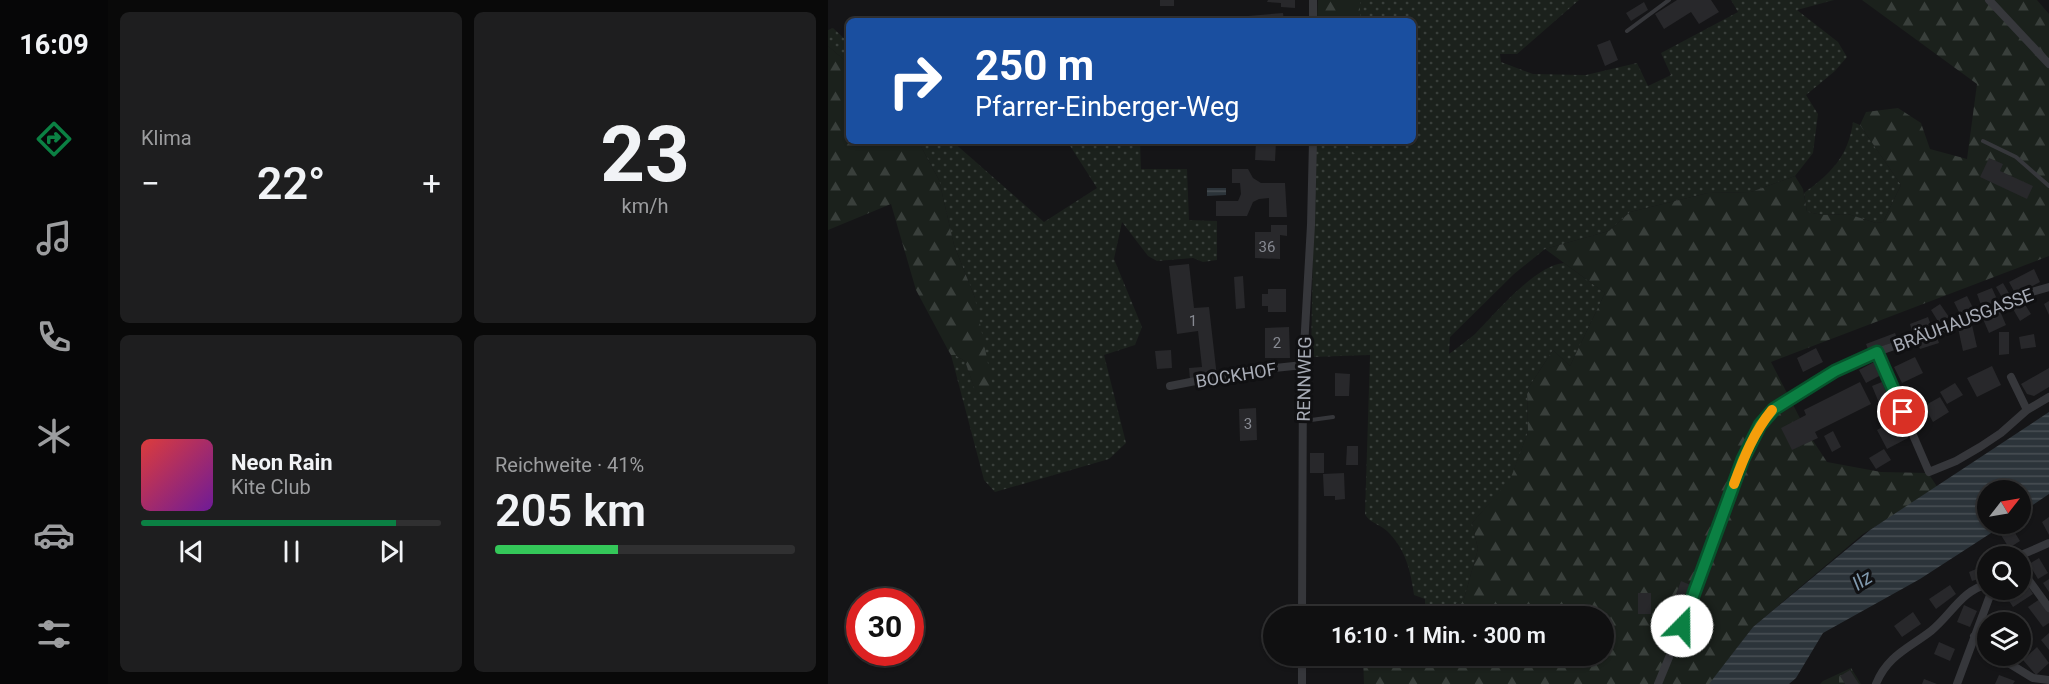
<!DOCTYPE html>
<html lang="de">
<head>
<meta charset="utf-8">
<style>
	:root { --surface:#101011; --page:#1e1e1f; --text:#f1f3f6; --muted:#9c9d9f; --line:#303031; --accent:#0b8043 }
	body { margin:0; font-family:Roboto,sans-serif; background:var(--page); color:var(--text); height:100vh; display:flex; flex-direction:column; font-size:22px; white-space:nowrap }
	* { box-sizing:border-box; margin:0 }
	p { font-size:20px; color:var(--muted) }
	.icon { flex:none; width:33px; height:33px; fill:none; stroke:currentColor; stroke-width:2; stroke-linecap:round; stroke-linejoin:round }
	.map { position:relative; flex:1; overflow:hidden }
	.drawer { display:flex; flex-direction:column; gap:12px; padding:12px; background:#090909; width:720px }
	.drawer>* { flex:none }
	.banner { position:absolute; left:18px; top:18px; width:570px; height:126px; border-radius:9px; box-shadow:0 2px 4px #0004,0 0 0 2px var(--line); background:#1a4fa0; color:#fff; overflow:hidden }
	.needle { width:39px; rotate:59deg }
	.buttons { position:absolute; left:1149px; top:480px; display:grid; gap:12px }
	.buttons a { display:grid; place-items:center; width:54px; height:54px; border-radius:50%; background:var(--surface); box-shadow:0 2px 4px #0004,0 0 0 2px var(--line); font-size:30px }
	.speed { position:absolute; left:18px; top:588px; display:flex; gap:12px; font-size:30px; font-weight:700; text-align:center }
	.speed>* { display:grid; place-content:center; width:78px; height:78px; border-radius:50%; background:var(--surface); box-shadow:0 2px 4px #0004,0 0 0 2px var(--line); line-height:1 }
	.speed .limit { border:9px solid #d22; background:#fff; color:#111 }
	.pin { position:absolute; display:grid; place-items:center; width:51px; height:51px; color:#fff; margin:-26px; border:3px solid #fff; border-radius:50%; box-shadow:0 2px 6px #0007 }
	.me { position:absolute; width:66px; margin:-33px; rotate:22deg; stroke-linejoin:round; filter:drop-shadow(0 0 4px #0008) }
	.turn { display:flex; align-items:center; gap:21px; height:126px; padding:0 30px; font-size:27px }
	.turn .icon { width:78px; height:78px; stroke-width:2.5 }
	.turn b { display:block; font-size:42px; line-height:51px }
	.big { font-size:45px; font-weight:600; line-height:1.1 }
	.drawer .card { flex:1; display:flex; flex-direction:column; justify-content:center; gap:9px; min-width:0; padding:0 21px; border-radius:9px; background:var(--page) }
	.drawer .dial { align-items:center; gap:0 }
	.dial b { font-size:78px; line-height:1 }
	.song { display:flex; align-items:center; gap:18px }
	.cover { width:72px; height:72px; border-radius:9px; background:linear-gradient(135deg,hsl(0 70% 55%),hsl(280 70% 35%)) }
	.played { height:6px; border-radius:3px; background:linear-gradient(90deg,var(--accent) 85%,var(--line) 85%) }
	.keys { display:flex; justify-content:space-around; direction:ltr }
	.heat { display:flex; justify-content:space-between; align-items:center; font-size:33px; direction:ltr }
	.charge { height:9px; border-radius:4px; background:linear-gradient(90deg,#34c759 41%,var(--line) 0) }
	.drawer .tiles { flex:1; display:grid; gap:12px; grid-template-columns:repeat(2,1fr) }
	.trip { position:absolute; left:435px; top:606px; width:351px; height:60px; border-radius:30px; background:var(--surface); box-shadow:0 2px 4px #0004,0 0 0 2px var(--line); font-weight:600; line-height:60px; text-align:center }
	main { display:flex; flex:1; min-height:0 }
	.dock { display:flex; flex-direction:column; width:108px; justify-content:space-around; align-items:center; background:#060607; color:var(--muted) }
	.dock .icon { width:42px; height:42px }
	.dock .on { color:var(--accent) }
	.dock b { font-size:27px; color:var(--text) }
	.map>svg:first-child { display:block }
	.grass { fill:url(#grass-dots) }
	.forest { fill:url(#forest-firs) }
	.wetland { fill:url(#wetland-marsh) }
	.cemetery { fill:url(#cemetery-stones) }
	.water { fill:url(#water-rules) }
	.building { fill:#28282b }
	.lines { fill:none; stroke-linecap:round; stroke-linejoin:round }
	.lane { stroke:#36373b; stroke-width:4 }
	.street { stroke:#36373b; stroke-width:8 }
	.route-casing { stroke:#07532c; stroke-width:15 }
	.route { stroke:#0b8043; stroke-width:10 }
	.slow { stroke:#f59e0b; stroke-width:10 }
	.labels { text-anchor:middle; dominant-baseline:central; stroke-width:6; stroke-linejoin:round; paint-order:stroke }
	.number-label { font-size:15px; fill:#878a92 }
	.street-label { font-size:18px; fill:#a8acb6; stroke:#101012 }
	.water-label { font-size:20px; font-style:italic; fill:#819aaf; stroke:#101012 }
</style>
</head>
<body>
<main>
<nav class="dock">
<b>16:09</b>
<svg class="icon on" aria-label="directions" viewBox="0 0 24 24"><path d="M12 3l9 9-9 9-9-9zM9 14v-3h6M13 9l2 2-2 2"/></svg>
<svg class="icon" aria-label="music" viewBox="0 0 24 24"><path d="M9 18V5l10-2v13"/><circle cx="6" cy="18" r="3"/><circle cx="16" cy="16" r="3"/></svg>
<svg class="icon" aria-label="phone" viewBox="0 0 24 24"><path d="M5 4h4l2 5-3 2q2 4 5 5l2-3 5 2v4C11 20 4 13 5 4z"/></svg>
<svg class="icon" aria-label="climate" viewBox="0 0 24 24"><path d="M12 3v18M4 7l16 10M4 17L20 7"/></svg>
<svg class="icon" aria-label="car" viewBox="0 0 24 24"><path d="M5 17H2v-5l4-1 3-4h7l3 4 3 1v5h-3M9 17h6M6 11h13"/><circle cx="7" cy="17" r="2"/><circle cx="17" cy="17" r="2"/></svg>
<svg class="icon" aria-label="filters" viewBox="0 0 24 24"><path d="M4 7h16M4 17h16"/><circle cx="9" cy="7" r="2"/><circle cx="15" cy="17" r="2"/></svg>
</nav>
<section class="drawer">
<div class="tiles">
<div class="card"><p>Klima</p>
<div class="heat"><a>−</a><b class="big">22°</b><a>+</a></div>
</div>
<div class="card dial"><b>23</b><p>km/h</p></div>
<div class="card">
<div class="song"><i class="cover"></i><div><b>Neon Rain</b><p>Kite Club</p></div></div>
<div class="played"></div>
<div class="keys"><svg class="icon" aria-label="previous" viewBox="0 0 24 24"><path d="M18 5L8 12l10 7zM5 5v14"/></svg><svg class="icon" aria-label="pause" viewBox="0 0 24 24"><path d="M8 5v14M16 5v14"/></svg><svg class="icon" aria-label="next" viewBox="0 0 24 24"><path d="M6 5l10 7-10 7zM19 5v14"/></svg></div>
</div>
<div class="card"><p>Reichweite · 41%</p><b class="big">205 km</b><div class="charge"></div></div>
</div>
</section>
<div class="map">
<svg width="1221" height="684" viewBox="0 0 1221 684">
	<defs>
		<pattern id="grass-dots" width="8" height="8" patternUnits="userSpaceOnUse" patternTransform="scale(1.5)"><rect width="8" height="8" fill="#1b211c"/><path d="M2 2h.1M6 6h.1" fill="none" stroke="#393f3b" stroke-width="1.8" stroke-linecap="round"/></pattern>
		<pattern id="forest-firs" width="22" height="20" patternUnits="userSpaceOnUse" patternTransform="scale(1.5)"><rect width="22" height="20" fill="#1b211c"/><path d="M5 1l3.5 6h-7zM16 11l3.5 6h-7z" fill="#393f3b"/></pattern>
		<pattern id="wetland-marsh" width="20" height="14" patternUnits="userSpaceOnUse" patternTransform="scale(1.5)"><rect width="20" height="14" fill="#1b211c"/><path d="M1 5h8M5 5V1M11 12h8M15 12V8" fill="none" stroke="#393f3b"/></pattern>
		<pattern id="cemetery-stones" width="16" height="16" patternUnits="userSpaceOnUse" patternTransform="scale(1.5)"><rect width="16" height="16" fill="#1b211c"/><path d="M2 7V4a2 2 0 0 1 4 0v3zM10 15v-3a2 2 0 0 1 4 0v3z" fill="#393f3b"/></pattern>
		<pattern id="water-rules" width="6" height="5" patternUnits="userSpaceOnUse" patternTransform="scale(1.5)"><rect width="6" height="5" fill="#2c343a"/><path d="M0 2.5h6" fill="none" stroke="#484f54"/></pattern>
	</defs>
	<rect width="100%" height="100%" fill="#151517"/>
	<path class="grass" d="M532,0h219l-62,54h-17l1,8 32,12 53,1 51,-12 11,23 23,-11 -10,-22 77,-41 -7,-12h103l-37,10 41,32 9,15 -12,14 -29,24 12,19 -5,39 -18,23 -44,16 -43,1 -78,19 -21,19 -64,18 -31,25 -64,63 -1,17c9,-7 18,-13 26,-20 20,-20 60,-69 89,-71l41,30 -35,73 -17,-16 -26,40 1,42 -18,49 -38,42 6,26 -14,50 -13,8 -26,-2v-6l-11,-4c-3,-24 -9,-47 -27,-64 -7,-7 -18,-8 -22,-17l5,-159 -59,2 4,-216h98v-120h-53z
		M5,28l16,15v21l-21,-18v-16z
		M1025,122l7,3 41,60 -18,37 -7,1 -28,-9 -25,1 -16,-3 -3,-19c27,-20 44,-36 49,-71z
		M90,141h34l92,81 53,-34 -30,-47h73l1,28h46l2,51 28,1v39l-14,2 -10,-4 -36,3 -9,-5 -26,-34 -8,37 28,68 -7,18 -31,10 22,88 -17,16 -114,33 -11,-12 -33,-125h4l10,6 11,31 -1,-94 -21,-53 -15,-65z"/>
	<path class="forest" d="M490,0h42v21h-43z
		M1034,0h175l12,14v242l-278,106 35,68 21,32 54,10 47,1 10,15 -75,46 -110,93 -43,57h-346l-1,-28h241v-40h-235l43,-12 39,3 13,-8 14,-50 -6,-26 38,-43 18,-48 -1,-42 26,-40 17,16 35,-73 -60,-44 64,-18 21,-19 78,-19 43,-1 44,-16 8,13 4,23 16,3 25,-1 28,9 7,-1 18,-37 -41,-60 6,-13 32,-4 23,15 9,26 37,10 10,-75z
		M0,46l21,18v77h69l21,39 15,65 21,53 18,91 -17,4 -11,-32 -10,-6h-4l-3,-5 -32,-60 -25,-86 -63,26z"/>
	<path class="wetland" d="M515,141h24l1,11 -14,1z"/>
	<path class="cemetery" d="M1023,668l10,16h-41l3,-3z"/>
	<path class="water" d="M379,188h19v7l-19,1z
		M1221,412v82l-28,19 -1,-23h-32v34h17l-85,55 -97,54 -27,45 -7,6h-80l44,-57 117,-97z"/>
	<path class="building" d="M332,0h14v6h-14z
		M440,0h27v8l-14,-1v-4l-14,-1z
		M849,0h34l8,12 -20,12 -8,-12 -27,17 -9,-15z
		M816,2l4,8 -17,11 -5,-8z
		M455,13l1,8h-36v-5z
		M782,40l8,20 -13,6 -8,-21z
		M428,141h20l-1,20 -20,-1z
		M1161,158l14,6 -3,7 33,15 -6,13 -47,-22z
		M404,169h16l5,9 8,5h24l2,34h-18v-19l-10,1 -6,3 -6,14h-31v-15h22l3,-7 -1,-11h-8z
		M443,225h16v11l-7,-1v24l-25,-1v-26h16z
		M361,264l5,44 15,-1 8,70 -27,3 -1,-12 13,-1 -4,-36 -21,3 -8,-68z
		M1206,269l6,13 -24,13 -7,-13z
		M415,276l2,32 -9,1 -2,-32z
		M1175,283l7,12 -7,4 -7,-12z
		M1164,288l8,18 -16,7 -7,-19z
		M440,289h18v23h-18v-6h-6v-12h6z
		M1139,296l8,16 -13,6 -8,-16z
		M1221,301v14l-5,-11z
		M1196,303l7,11 -11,7 -7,-12z
		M1112,304l9,13 -10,6 -8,-13z
		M1172,311l6,14 -17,8 -6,-14z
		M1100,317l4,11 -19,7 -3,-11z
		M1144,325l5,22 -14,4 -5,-23z
		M461,327l1,31h-25v-30z
		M1171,332h10v22l-10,1z
		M1067,333l3,7 -29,12 -3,-8z
		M1108,334l3,9 -19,6 -4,-9z
		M1206,334l2,13 -15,2 -2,-12z
		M988,348l7,14 -20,10 -6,-14z
		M343,350l1,18 -15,1 -2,-18z
		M1087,357l8,16 -21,10 -8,-16z
		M1048,361l7,13 -17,9 -7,-13z
		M1164,366l9,19 -24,12 -10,-19z
		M1221,368v19l-15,9 -7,-2 -6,-10z
		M507,373l15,1 -1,22h-14z
		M1032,382l11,22 -56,28 3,6 -26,12 -11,-22 25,-13 -2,-5z
		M1054,382l15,36 -10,4 -15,-36z
		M1127,383l8,12 -16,9 -7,-12z
		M1112,397l9,15 -16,10 -9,-16z
		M428,408l1,32 -17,1 -1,-32z
		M1069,419l11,19 -21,11 -10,-19z
		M1005,431l8,16 -9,5 -8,-16z
		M519,446h11v19h-12z
		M1056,449l7,11 -15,9 -7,-11z
		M482,453h14v20h-14z
		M516,473l1,26 -10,1v-4h-11l-1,-22z
		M1221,517v18l-7,-13z
		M1184,528l8,13 -11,7 -8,-13z
		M1211,558l9,15 -10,6 -9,-15z
		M1153,567l4,10 -13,4 -3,-9z
		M1192,573l13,21 -20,13 -11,-17h18z
		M1221,579v13l-6,-9z
		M853,581l12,5 -16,39 -11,-5z
		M1122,585l6,9 -20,15 -7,-10z
		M810,593h13v21h-13z
		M1212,599l9,13v11l-6,4 -15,-20z
		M1136,605l13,6 -7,16 -13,-5z
		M1085,612l8,12 -19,13 -8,-11z
		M509,613l20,1 -1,2h-19z
		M1221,633v17l-8,-10z
		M1111,642l16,7 -5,12 -16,-7z
		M1209,647l12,16 -13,12 -13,-15z
		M1022,670l9,14h-14l-5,-8z
		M1171,675l16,6 -2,3h-18z
		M1096,679l13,5h-15z"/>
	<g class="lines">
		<path class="lane" d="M799,31l42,-31
			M1155,141l33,16 33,29
			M476,421l29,-4"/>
		<path class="street" d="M1161,0l60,64
			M485,21v-21
			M1049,352l52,120 27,-11 24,-14 21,-14 26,-23 22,-13
			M1183,377l16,33
			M342,386l77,-15 56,-6
			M1191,556l30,-13
			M1192,568l29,40
			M474,616l1,-251 8,-140 2,-84
			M1146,636l14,12
			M1169,656l36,22 16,2
			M474,684v-28
			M830,684l40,-97 45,-128 17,-34 14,-16 61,-38 42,-19 129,-45 26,-15 17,-5
			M1048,684c11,-28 33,-36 55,-53 20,-16 31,-41 57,-47
			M1129,684l35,-94"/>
	</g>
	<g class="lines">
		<defs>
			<path id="route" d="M854,626l61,-167 17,-34 14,-16 61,-38 42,-19 26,60"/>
		</defs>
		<use href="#route" class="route-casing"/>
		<use href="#route" class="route"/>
		<path class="slow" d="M906,484c10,-27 20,-52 38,-74"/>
	</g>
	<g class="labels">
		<g class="number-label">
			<text x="439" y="247">36</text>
			<text x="365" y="321">1</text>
			<text x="449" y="343">2</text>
			<text x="420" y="424">3</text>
		</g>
		<g class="street-label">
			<text transform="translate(1135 320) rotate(-21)">BRÄUHAUSGASSE</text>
			<text transform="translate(408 375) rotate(-9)">BOCKHOF</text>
			<text transform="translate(476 379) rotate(-89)">RENNWEG</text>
		</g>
		<g class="water-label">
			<text transform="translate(1034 580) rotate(-32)">Ilz</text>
		</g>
	</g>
</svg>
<div class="buttons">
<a><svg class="needle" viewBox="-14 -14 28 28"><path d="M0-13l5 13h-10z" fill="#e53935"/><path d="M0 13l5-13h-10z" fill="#9c9d9f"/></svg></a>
<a><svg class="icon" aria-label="search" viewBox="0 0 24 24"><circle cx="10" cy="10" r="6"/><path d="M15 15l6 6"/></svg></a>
<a><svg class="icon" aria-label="layers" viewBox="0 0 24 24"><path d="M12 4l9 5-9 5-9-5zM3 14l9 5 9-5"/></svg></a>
</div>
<div class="speed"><div class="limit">30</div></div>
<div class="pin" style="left:1075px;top:412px;background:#d93025"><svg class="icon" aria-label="arrive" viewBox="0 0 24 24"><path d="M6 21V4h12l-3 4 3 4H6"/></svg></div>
<svg class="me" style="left:854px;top:626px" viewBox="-20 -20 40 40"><circle r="19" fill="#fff"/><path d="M0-13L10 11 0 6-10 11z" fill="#0b8043"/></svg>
<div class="trip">16:10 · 1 Min. · 300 m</div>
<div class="banner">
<div class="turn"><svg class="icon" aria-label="right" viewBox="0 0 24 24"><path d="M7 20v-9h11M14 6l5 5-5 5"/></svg><div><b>250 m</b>Pfarrer-Einberger-Weg</div></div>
</div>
</div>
</main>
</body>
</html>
